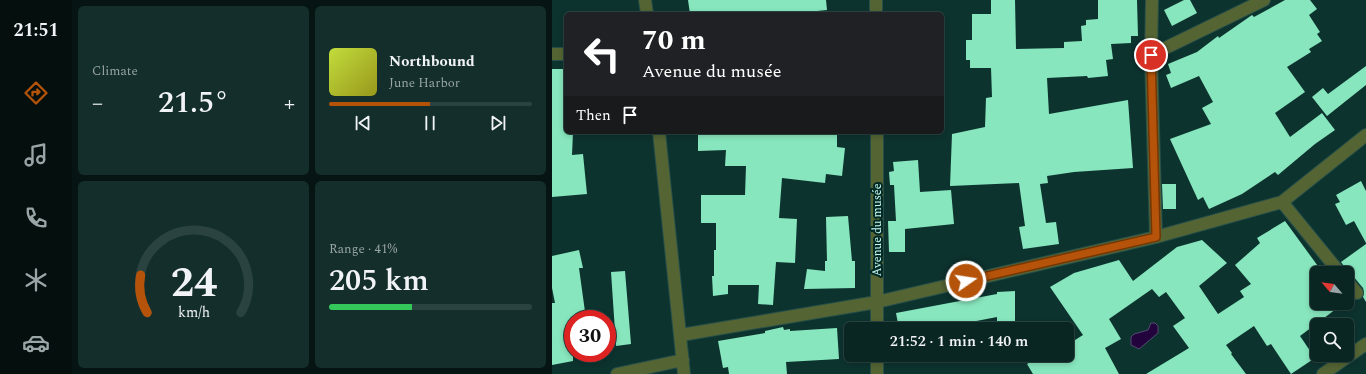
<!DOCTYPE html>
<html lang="en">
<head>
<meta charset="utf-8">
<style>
	:root { --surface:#0a2623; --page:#132e2b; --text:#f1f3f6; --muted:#99a5a6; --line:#2a4341; --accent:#b45309 }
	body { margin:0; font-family:Spectral,serif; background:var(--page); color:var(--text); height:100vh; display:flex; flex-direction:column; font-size:15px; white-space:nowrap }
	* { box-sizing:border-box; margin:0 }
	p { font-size:13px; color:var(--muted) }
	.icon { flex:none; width:22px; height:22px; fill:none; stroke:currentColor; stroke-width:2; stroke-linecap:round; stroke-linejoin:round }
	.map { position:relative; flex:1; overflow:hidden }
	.details { display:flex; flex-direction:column; gap:6px; padding:6px; background:#061513; width:480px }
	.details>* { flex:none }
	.guide { position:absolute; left:12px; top:12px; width:380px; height:122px; border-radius:6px; box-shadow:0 2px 6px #0003,0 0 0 1px var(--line); background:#202124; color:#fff; overflow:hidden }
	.needle { width:26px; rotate:298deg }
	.fabs { position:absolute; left:758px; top:266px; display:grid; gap:8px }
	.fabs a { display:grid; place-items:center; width:44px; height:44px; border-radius:6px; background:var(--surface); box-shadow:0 2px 6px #0003,0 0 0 1px var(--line); font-size:20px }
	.speed { position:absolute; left:12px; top:310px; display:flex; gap:8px; font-size:20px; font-weight:700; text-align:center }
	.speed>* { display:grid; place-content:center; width:52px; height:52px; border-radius:50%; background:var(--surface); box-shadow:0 2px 6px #0003,0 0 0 1px var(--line); line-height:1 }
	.speed .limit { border:6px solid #d22; background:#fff; color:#111 }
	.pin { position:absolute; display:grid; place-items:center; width:34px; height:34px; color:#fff; margin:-17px; border:2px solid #fff; border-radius:50%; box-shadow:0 1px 4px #0007 }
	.me { position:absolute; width:44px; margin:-22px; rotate:77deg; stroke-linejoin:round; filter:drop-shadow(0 0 3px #0008) }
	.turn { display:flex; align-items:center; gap:14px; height:84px; padding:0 12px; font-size:18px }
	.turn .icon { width:52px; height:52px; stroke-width:2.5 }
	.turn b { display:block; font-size:28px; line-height:34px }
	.then { display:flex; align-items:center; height:38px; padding:0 12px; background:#0003; gap:8px; font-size:15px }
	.big { font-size:30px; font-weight:600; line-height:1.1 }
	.details .tile { flex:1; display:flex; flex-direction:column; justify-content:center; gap:6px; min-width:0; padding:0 14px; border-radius:6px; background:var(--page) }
	.details .dial { align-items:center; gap:0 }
	.dial svg { height:104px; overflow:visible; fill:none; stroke:var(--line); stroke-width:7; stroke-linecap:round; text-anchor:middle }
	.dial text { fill:var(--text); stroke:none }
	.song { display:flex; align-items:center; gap:12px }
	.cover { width:48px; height:48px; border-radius:6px; background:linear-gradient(135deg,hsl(70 70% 55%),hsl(60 70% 35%)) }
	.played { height:4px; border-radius:2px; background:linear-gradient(90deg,var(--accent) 50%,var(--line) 50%) }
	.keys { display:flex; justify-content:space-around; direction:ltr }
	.heat { display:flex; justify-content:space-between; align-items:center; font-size:22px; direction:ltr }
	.charge { height:6px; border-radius:3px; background:linear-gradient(90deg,#34c759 41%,var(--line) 0) }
	.details .tiles { flex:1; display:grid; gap:6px; grid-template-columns:repeat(2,1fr) }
	.trip { position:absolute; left:292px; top:322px; width:230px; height:40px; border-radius:6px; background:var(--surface); box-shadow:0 2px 6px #0003,0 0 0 1px var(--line); font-weight:600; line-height:40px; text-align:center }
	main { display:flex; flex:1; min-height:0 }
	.tabs { display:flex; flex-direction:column; width:72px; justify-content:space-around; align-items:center; background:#040f0e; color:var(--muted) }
	.tabs .icon { width:28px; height:28px }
	.tabs .selected { color:var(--accent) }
	.tabs b { font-size:18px; color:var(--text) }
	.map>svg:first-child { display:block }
	.water { fill:#22033b; stroke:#524c71 }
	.building { fill:#87e6bd }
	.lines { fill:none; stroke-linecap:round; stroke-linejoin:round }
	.minor-casing { stroke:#264f4a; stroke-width:14 }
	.minor { stroke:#546433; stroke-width:12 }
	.route-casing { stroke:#753606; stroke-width:10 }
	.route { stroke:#b45309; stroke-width:7 }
	.labels { text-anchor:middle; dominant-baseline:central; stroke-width:4; stroke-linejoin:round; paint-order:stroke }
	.street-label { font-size:12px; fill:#c3f8ef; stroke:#022925 }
</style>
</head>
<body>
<main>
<nav class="tabs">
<b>21:51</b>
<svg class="icon selected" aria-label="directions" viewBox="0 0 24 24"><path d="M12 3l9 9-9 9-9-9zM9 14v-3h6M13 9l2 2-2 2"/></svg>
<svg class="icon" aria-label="music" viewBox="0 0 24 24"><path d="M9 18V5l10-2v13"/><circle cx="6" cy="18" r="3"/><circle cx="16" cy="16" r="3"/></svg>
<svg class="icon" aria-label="phone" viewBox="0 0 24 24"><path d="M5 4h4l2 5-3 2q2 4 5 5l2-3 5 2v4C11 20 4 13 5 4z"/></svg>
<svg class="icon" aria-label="climate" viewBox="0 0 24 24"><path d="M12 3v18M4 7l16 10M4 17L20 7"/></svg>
<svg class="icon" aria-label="car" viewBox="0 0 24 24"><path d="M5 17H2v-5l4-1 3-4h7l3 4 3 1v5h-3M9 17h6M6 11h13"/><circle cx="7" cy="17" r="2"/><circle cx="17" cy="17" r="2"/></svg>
</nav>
<section class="details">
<div class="tiles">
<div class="tile"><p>Climate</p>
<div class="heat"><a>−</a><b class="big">21.5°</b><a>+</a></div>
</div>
<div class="tile">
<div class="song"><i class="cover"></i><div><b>Northbound</b><p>June Harbor</p></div></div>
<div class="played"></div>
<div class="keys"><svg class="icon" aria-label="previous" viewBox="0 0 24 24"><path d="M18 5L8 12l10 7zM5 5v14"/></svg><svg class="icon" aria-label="pause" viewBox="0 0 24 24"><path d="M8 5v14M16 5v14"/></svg><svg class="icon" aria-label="next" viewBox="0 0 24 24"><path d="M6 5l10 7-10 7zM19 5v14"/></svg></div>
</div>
<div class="tile dial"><svg viewBox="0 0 100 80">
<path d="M14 69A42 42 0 1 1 86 69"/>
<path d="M14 69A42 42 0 0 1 9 40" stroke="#b45309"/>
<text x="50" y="56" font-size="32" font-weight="700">24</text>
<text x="50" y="72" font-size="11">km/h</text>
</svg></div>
<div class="tile"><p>Range · 41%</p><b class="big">205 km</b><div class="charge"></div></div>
</div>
</section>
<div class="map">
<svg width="814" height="374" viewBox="0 0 814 374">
	<rect width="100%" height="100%" fill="#0d332f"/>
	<path class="water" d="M599,323h4l3,3v7l-19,16 -8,-4v-8l3,-3 14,-4z"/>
	<path class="building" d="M136,0h138l1,10 -40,4h-97z
		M439,0h24l1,49 48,-1v-6l18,-1 -1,-15 5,-1v-5l12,-1v-19h39l1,36h-7v7l-20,1 2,15 -7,1 2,16 -20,2 -1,-2 -40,2 2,36 79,-14 5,68 -59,4 -27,4 1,7 -8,1 6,39 10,-1 3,22 -36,5 -4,-22 6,-1 -6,-43 -69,3 2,-52 33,-7 1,-29 6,-1 -1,-29h-21v-8h-4v-20h6v-26h19z
		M632,0h6l7,13 -25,13 -8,-16z
		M733,0h25l7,9 -8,6 11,17 -3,2 5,7 -13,8 2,3 -24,15 18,25 -30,21 15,24 32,-24 13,17 -20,14 -37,31 -3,-3 -33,22 -33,15 -6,-12 -5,3 -28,-61 41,-15 -9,-16 11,-6 -14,-26 -28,12 -5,-13 5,-2 -3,-9 29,-12 21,-16 1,2 33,-23 2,2z
		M814,66v19l-39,31 -15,-19 11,-9 5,6z
		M0,69h14v63h7l-1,23 11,-1 4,40 -35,3z
		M203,132h82v15l8,1 -3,28 -16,-2 -1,9 -43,-5 -3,40 18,1 -2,44 -19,-1 -3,43 -15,-1 1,-19h-31v9l-15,2 -1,-20h2v-26h2v-27h-15v-28h44l1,-29h-21l1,-16 -28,1v-18l57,1z
		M366,160l2,32 31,-2 3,34 -49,5v23h-16l-1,-31h8l-2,-36h-4l-1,-13 5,-1 -1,-9z
		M809,181l5,10v52l-12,-22 -8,4 -11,-21 5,-2 -4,-7z
		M610,184h14v25h-13z
		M296,216l4,45h3v27l-51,1 3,-20 18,2v-10h2l-1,-44z
		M733,221l38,52h-6v30h27l-44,33 15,22 -24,16 -20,-30 -4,2 -13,-20 -28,19 6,8 -1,1 15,20h-100l43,-26 -16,-22 12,-8 -19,-26 -7,5 -7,-8 -43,30 12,20 -16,9 14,26h-86l-6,-10 14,-9h26v-10l16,-10 -33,-48 24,-14 45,-13 14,21 44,-34 25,-7 25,23 -28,23 19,28 26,-17 -4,-6 11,-7 -16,-19 25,-22 -3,-5z
		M814,244v58l-3,-5 1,-5 -1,-4 -10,-12 -6,-2 -1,-5 -5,-7z
		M27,250l4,18h-4l7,51h-13v42l-21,4v-62h3l-3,-15v-32z
		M73,271l6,73 -15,2 -5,-74z
		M463,291v31l-18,1v-6l-62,12h-36l-3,-16 101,-19v-2z
		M231,327l1,3 6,-1v2l47,-3 2,31 -53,3 1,12h-58l-1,-7 -5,1 -5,-27 47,-8v-2z"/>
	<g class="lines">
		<defs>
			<path id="minor" d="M93,0l2,14
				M324,0v14
				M600,0l-1,55 5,182
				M0,54h14
				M599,55l113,-55
				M107,132l25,242
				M325,132v197
				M730,202l58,71
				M795,281l10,12
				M129,335l196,-33 279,-65 126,-35 84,-67
				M325,355v19
				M65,374l66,-14
				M771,374l43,-30"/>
		</defs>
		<use href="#minor" class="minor-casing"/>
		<use href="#minor" class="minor"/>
	</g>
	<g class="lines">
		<defs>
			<path id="route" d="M414,281l190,-44 -5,-182"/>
		</defs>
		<use href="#route" class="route-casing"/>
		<use href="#route" class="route"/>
	</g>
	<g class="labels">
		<g class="street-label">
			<text transform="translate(325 230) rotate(-90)">Avenue du musée</text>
		</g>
	</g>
</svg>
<div class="fabs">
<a><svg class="needle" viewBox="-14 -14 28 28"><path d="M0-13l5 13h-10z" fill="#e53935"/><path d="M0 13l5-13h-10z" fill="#99a5a6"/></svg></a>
<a><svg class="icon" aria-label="search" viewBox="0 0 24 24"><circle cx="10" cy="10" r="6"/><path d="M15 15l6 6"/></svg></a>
</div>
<div class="speed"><div class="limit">30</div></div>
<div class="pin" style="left:599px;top:55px;background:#d93025"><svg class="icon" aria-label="arrive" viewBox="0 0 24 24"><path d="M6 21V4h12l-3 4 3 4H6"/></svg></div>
<svg class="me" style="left:414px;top:281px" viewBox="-20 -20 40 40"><circle r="17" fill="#b45309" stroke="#fff" stroke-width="3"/><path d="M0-11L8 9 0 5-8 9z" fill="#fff"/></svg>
<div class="trip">21:52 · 1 min · 140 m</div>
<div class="guide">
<div class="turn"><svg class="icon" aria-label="left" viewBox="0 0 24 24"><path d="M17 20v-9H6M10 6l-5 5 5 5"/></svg><div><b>70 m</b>Avenue du musée</div></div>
<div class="then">Then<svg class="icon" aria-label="arrive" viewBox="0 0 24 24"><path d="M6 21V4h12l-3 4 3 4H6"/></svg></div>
</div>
</div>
</main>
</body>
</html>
